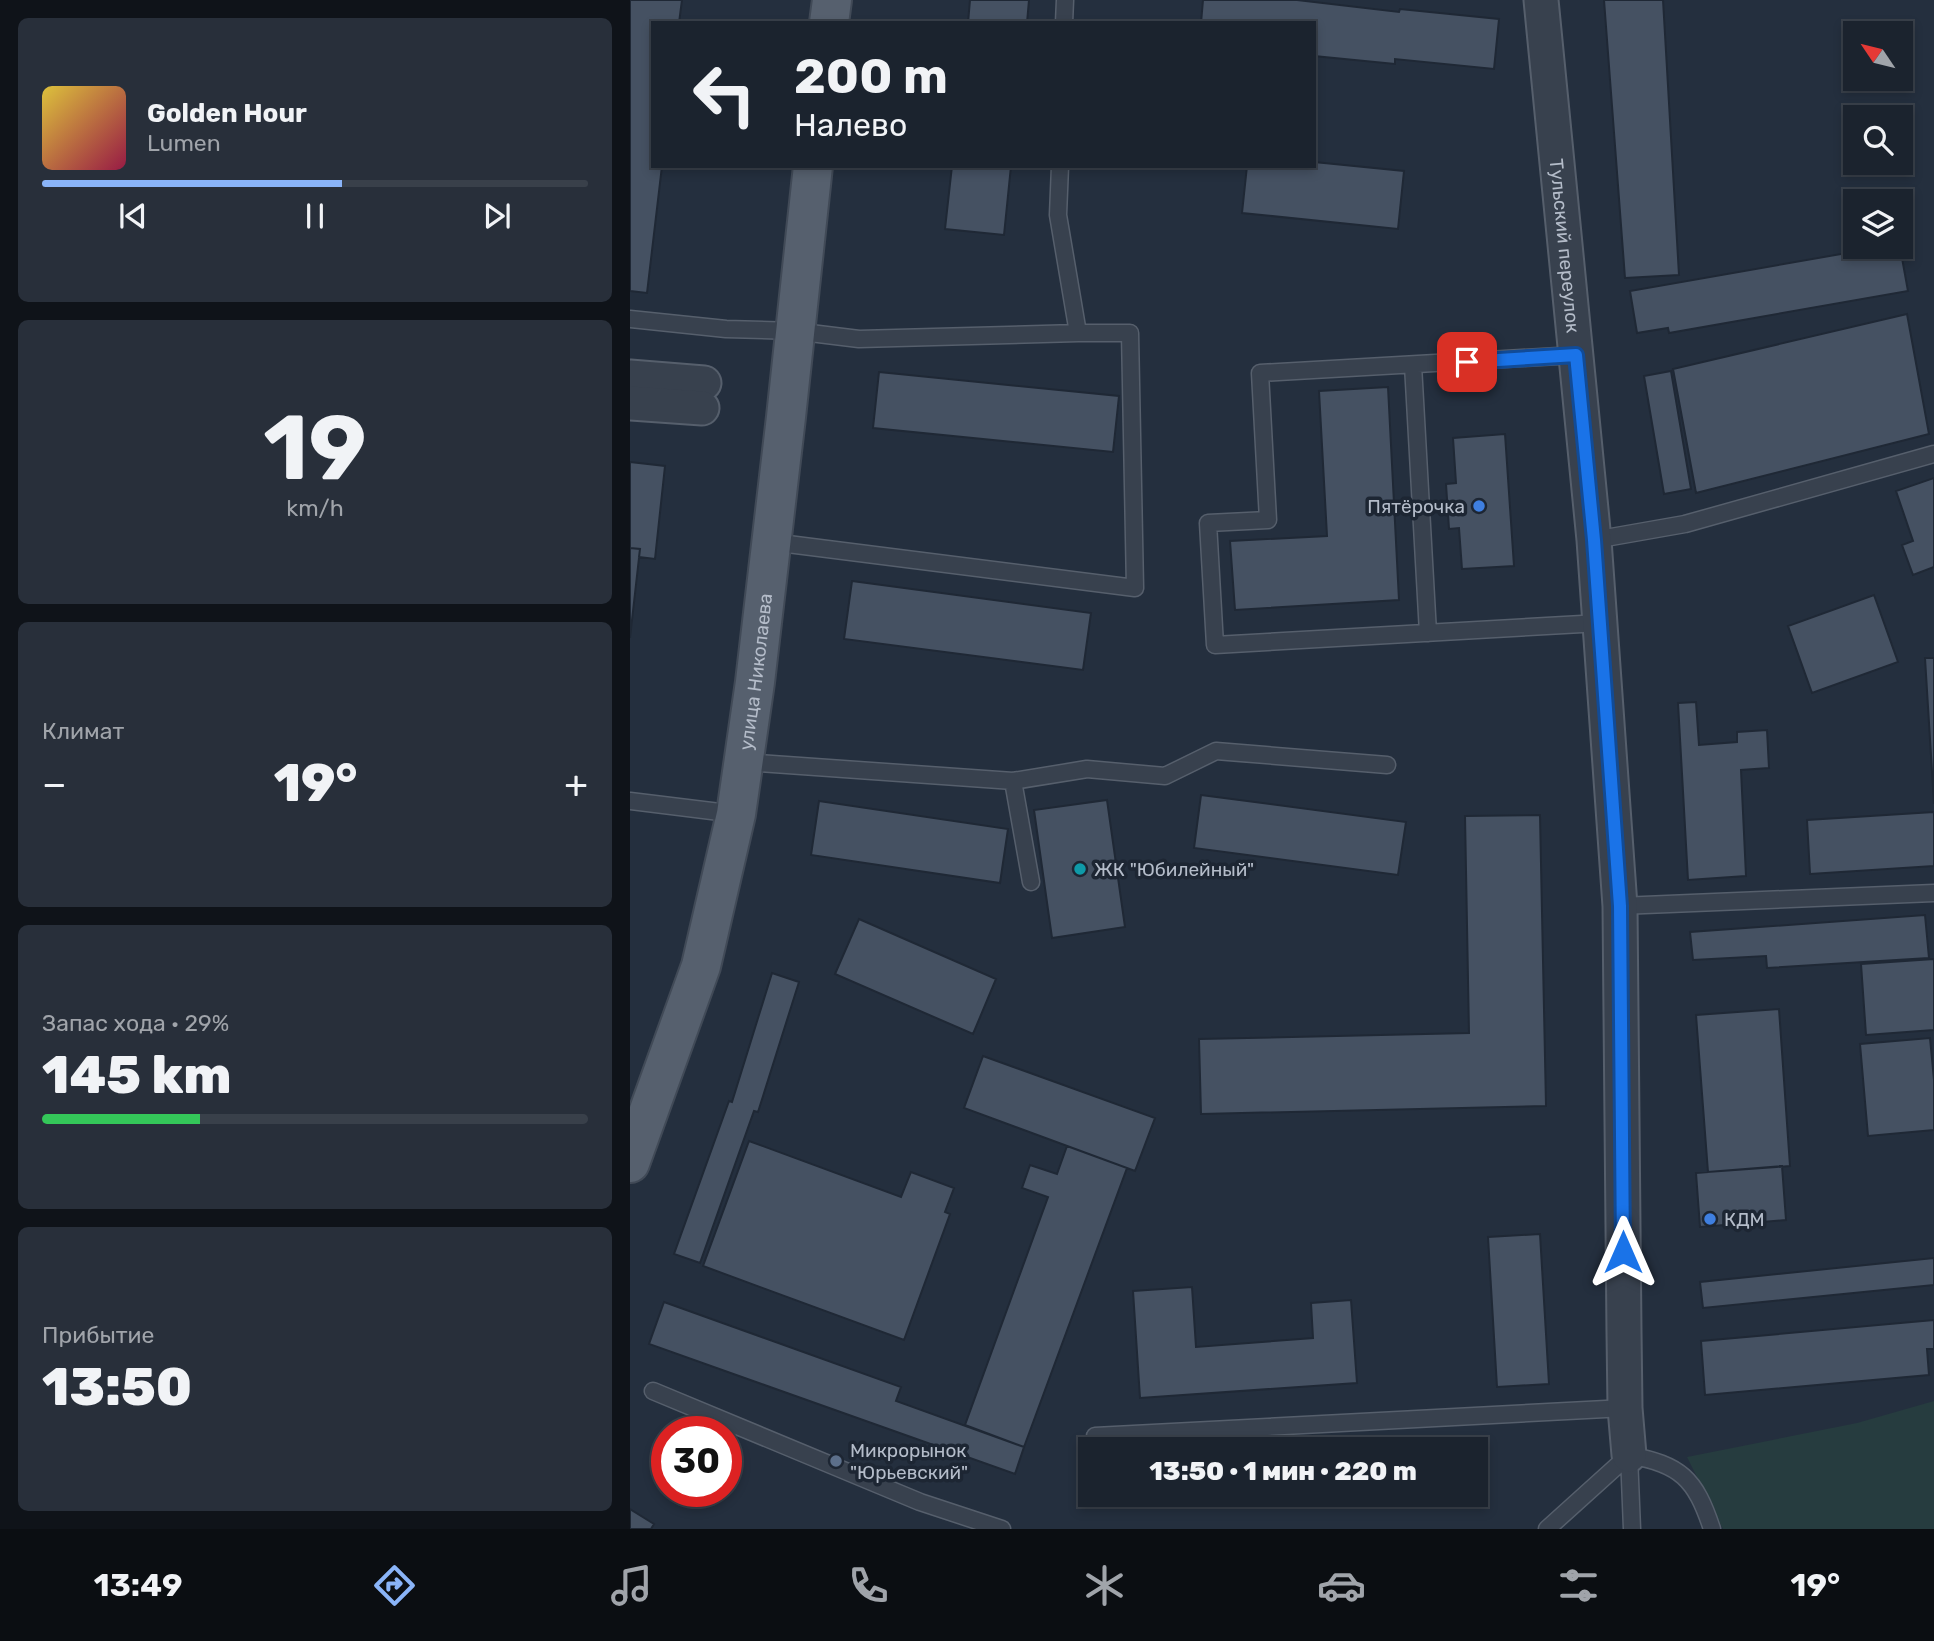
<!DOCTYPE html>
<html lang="ru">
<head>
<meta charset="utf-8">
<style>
	:root { --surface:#1b232e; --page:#282f3a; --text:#f1f3f6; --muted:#a0a4aa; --line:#39404a; --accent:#8ab4f8 }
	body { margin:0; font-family:Rubik,sans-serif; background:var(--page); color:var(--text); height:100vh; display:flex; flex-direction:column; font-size:26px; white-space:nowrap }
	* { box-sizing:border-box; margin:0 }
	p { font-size:23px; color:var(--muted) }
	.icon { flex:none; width:38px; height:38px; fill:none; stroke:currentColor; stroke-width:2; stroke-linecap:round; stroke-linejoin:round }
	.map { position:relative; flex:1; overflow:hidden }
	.details { display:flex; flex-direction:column; gap:18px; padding:18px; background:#0f1319; width:630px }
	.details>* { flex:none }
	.top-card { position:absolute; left:21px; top:21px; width:665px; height:147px; border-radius:0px; box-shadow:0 4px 10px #0003,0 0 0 2px var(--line); background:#1b232e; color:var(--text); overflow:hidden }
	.needle { width:46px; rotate:305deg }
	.tools { position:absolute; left:1213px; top:21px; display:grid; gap:14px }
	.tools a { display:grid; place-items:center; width:70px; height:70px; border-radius:0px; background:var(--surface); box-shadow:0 4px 10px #0003,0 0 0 2px var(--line); font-size:35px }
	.speed { position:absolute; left:21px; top:1416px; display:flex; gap:14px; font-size:35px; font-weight:700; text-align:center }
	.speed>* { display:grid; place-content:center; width:91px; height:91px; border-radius:50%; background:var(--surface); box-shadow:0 4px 10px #0003,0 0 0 2px var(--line); line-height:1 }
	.speed .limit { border:10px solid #d22; background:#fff; color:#111 }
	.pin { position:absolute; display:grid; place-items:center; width:60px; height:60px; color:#fff; margin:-30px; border-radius:14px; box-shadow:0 4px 10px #0006 }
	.me { position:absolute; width:77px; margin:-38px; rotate:0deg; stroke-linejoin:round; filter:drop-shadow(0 0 5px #0008) }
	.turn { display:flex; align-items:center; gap:24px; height:147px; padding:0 28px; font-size:32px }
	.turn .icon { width:91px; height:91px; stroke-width:2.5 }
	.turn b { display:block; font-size:49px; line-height:60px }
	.big { font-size:52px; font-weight:800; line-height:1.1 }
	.details .card { flex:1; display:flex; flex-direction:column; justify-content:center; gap:10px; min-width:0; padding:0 24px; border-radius:10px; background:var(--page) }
	.details .dial { align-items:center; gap:0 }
	.dial b { font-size:91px; line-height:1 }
	.song { display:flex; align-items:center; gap:21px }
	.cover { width:84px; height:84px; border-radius:10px; background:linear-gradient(135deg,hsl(50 70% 55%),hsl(340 70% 35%)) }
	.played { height:7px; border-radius:4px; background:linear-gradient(90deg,var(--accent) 55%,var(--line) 55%) }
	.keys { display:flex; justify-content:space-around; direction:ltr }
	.heat { display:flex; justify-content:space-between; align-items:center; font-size:38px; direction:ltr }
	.charge { height:10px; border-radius:5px; background:linear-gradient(90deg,#34c759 29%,var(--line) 0) }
	.trip { position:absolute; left:448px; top:1437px; width:410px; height:70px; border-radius:0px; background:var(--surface); box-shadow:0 4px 10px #0003,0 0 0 2px var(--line); font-weight:800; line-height:70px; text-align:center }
	.tab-bar { display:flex; height:112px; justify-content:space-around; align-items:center; background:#0b0e12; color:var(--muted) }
	.tab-bar .icon { width:49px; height:49px }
	.tab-bar .active { color:var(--accent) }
	.tab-bar b { font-size:32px; color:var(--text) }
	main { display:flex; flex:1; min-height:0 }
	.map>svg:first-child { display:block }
	.green { fill:#263c3f }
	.building { fill:#455162; stroke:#1f2835; stroke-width:2 }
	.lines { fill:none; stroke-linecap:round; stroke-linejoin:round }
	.lane-casing { stroke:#565f6c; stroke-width:19 }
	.street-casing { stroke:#565f6c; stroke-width:37 }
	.primary-casing { stroke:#414a57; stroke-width:42 }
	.lane { stroke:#38414e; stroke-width:16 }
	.street { stroke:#38414e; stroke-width:33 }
	.primary { stroke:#56606e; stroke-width:38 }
	.route-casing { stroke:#114b97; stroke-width:18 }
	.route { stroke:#1a73e8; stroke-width:12 }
	.shop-dot { fill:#3f7fe0; stroke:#1d2633; stroke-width:2.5 }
	.culture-dot { fill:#0f9aa8; stroke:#1d2633; stroke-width:2.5 }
	.service-dot { fill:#5c6f8a; stroke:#1d2633; stroke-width:2.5 }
	.labels { text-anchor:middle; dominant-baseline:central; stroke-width:7; stroke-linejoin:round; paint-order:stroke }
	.street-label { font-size:19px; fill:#b4bcc9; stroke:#1d2633 }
	.poi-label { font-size:19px; fill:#b4bcc9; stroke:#1d2633; text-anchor:start }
</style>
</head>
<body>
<main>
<section class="details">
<div class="card">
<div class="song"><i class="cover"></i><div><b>Golden Hour</b><p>Lumen</p></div></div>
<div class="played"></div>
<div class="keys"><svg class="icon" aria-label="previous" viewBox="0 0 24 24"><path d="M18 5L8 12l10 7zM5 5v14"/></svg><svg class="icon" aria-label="pause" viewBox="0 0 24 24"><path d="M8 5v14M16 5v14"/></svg><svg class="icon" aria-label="next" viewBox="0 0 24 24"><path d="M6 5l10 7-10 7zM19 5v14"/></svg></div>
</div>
<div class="card dial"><b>19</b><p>km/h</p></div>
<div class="card"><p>Климат</p>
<div class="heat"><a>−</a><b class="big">19°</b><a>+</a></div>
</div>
<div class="card"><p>Запас хода · 29%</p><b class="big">145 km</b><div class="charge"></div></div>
<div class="card"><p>Прибытие</p><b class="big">13:50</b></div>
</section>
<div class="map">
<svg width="1304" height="1529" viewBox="0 0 1304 1529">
	<rect width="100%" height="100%" fill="#242f3e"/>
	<path class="green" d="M1304,1401v128h-211l-36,-72 170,-34z"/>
	<path class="building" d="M0,0h52l-3,23h-26v143h9l-15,127 -17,-2z
		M340,0h59l-2,23h-59z
		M573,0h94l102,12 1,-3 99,10 -5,50 -99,-10v5l-81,-8v-33h-113z
		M974,0h59l16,275 -54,3z
		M684,162l90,9 -6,58 -156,-16 5,-47h67z
		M322,166h59l-7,69 -59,-6z
		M1251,247h19l8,44 -239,42 -1,-5 -31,5 -7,-42z
		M1277,314l22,120 -233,59 -23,-124z
		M1041,371l20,118 -27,5 -20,-118z
		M249,372l240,24 -6,56 -240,-24z
		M758,387l11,213 -164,10 -5,-69 97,-5 -8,-145z
		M875,434l9,132 -52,3 -3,-41 -10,1 -3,-45 10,-1 -3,-45z
		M0,462l35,4 -10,93 -16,-2 1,-8 -10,-1z
		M1304,478v89l-21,8 -11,-30 11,-4 -17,-50z
		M0,548l10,1 -10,89z
		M222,581l239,32 -8,57 -239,-31z
		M1244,595l24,67 -86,31 -24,-67z
		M1295,658h9v146z
		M1066,702l3,43 38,-3v-10l30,-2 2,38 -28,2 5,106 -58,4 -10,-177z
		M571,795l205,27 -8,53 -204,-27z
		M477,800l18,127 -73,11 -18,-128z
		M189,801l189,28 -8,54 -189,-28z
		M1304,812v54l-124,8 -3,-54z
		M910,815l6,291 -345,8 -2,-75 270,-6 -4,-217z
		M1295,915l4,43 -162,10 -1,-12 -73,4 -3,-28z
		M229,919l137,60 -23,55 -138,-60z
		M1304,959v71l-68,5 -5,-71z
		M142,973l27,9 -41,130 -4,-1 -54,152 -26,-9 55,-153 3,1z
		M1149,1009l11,157 -82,6 -12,-157z
		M1300,1038l4,42v50l-66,6 -8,-92z
		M353,1056l172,62 -20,53 -171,-63z
		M119,1141l152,56 10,-25 43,16 -9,24 5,2 -46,126 -201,-74z
		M437,1146l60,22 -103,279 -59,-22 83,-228 -26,-9 8,-23 27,9z
		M1152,1166l4,54 -86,7 -4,-54z
		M910,1234l9,150 -52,3 -9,-150z
		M1304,1258v27l-231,23 -3,-26z
		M562,1287l4,60 117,-9 -2,-35 40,-3 6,83 -217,15 -7,-107z
		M34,1302l237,85 -5,14 128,46 -9,27 -366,-130z
		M1304,1320v29h-7l2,26 -224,20 -4,-54z
		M0,1509l24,15 -3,5h-21z"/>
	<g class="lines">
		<defs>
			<path id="lane" d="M434,23l1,-23
				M0,319l96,10 68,2 65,8 219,-6 -20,-118 2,-49
				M946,355l-316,18 8,147 -60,3 7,122 385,-22
				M783,365l15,268
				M964,540l91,-16 249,-70
				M142,542l363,46 -5,-255h-52
				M115,762l268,19 74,-12 78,7 51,-25 171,14
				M383,781l18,101
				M0,801l106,13
				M990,906l314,-13
				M23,1391l267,111 82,27
				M465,1436l530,-28
				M999,1455c52,10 66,23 83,74
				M999,1455l3,74
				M917,1529l82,-74"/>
			<g id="street">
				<path id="s1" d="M911,0l53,540 26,366 4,426 1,76 4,47"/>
				<path d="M0,377l74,6"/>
				<path d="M0,403l72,5"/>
			</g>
			<g id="primary">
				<path d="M199,23l3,-23"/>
				<path id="s2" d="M0,1163l71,-197 35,-152 19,-132 31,-265 27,-251"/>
			</g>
		</defs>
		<use href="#lane" class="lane-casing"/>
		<use href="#street" class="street-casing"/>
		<use href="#primary" class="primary-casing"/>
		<use href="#lane" class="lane"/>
		<use href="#street" class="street"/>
		<use href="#primary" class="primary"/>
	</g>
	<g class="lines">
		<defs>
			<path id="route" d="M837,362l109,-7 18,185 26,366 3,346"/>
		</defs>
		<use href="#route" class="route-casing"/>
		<use href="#route" class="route"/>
	</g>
	<g class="shop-dot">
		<circle cx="849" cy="506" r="7"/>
		<circle cx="1080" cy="1219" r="7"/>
	</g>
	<circle class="culture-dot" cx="450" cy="869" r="7"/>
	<circle class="service-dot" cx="206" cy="1461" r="7"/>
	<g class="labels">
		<g class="street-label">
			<text stroke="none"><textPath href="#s1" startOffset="247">Тульский переулок</textPath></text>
			<text stroke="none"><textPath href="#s2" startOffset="509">улица Николаева</textPath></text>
		</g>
		<g class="poi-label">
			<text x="835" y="506" text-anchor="end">Пятёрочка</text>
			<text x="464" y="869">ЖК "Юбилейный"</text>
			<text x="1094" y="1219">КДМ</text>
			<text x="220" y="1450">Микрорынок<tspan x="220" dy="22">"Юрьевский"</tspan></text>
		</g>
	</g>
</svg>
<div class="tools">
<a><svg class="needle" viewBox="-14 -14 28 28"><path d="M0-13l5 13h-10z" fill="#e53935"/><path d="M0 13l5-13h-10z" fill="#a0a4aa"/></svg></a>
<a><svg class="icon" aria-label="search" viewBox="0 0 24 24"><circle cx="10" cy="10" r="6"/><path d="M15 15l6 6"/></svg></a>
<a><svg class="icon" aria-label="layers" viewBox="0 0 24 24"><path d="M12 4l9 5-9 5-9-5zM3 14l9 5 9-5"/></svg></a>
</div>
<div class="speed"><div class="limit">30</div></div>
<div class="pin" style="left:837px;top:362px;background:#d93025"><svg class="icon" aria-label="arrive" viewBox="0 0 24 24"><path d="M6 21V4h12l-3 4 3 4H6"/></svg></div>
<svg class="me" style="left:993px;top:1252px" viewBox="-20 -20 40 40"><path d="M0-17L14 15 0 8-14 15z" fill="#1a73e8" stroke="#fff" stroke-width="4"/></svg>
<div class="trip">13:50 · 1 мин · 220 m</div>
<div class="top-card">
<div class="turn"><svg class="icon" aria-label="left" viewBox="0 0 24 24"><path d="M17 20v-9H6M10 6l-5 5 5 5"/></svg><div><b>200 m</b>Налево</div></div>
</div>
</div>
</main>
<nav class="tab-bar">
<b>13:49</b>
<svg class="icon active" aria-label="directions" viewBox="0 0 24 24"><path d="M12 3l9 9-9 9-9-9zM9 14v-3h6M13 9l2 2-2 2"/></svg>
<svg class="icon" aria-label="music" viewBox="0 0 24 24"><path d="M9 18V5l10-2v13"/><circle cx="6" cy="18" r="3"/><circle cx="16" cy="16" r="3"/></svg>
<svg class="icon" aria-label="phone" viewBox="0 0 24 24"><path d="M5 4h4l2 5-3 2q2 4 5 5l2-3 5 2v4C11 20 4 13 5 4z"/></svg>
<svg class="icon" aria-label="climate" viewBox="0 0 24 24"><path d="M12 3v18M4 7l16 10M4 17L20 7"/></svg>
<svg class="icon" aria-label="car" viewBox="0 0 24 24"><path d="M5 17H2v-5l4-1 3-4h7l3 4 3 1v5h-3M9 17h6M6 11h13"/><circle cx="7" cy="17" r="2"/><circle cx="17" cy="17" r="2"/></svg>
<svg class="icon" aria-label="filters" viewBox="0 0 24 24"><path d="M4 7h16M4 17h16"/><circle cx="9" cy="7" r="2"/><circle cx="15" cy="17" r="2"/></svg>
<b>19°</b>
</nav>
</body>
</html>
